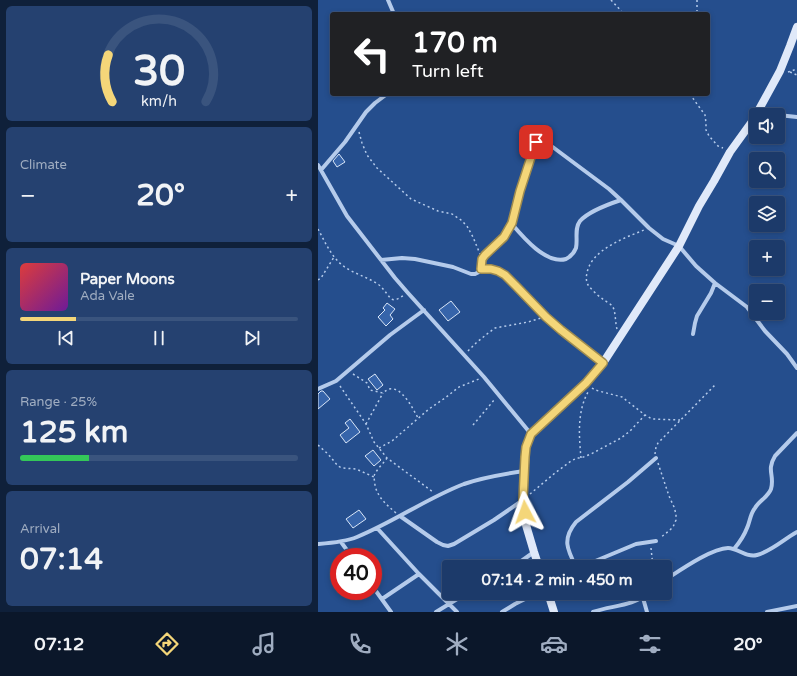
<!DOCTYPE html>
<html lang="en">
<head>
<meta charset="utf-8">
<style>
	:root { --surface:#1c3a6a; --page:#254170; --text:#f1f3f6; --muted:#a0adc1; --line:#3a547e; --accent:#f4d679 }
	body { margin:0; font-family:"Varela Round",sans-serif; background:var(--page); color:var(--text); height:100vh; display:flex; flex-direction:column; font-size:15px; white-space:nowrap }
	* { box-sizing:border-box; margin:0 }
	p { font-size:13px; color:var(--muted) }
	.icon { flex:none; width:22px; height:22px; fill:none; stroke:currentColor; stroke-width:2; stroke-linecap:round; stroke-linejoin:round }
	.map { position:relative; flex:1; overflow:hidden }
	.details { display:flex; flex-direction:column; gap:6px; padding:6px; background:#0f203a; width:318px }
	.details>* { flex:none }
	.hud { position:absolute; left:12px; top:12px; width:380px; height:84px; border-radius:4px; box-shadow:0 2px 6px #0003,0 0 0 1px var(--line); background:#202124; color:#fff; overflow:hidden }
	.fabs { position:absolute; left:431px; top:108px; display:grid; gap:8px }
	.fabs a { display:grid; place-items:center; width:36px; height:36px; border-radius:4px; background:var(--surface); box-shadow:0 2px 6px #0003,0 0 0 1px var(--line); font-size:20px }
	.speed { position:absolute; left:12px; top:548px; display:flex; gap:8px; font-size:20px; font-weight:700; text-align:center }
	.speed>* { display:grid; place-content:center; width:52px; height:52px; border-radius:50%; background:var(--surface); box-shadow:0 2px 6px #0003,0 0 0 1px var(--line); line-height:1 }
	.speed .limit { border:6px solid #d22; background:#fff; color:#111 }
	.pin { position:absolute; display:grid; place-items:center; width:34px; height:34px; color:#fff; margin:-17px; border-radius:8px; box-shadow:0 2px 6px #0006 }
	.me { position:absolute; width:44px; margin:-22px; rotate:356deg; stroke-linejoin:round; filter:drop-shadow(0 0 3px #0008) }
	.turn { display:flex; align-items:center; gap:14px; height:84px; padding:0 16px; font-size:18px }
	.turn .icon { width:52px; height:52px; stroke-width:2.5 }
	.turn b { display:block; font-size:28px; line-height:34px }
	.big { font-size:30px; font-weight:800; line-height:1.1 }
	.details .card { flex:1; display:flex; flex-direction:column; justify-content:center; gap:6px; min-width:0; padding:0 14px; border-radius:6px; background:var(--page) }
	.details .dial { align-items:center; gap:0 }
	.dial svg { height:104px; overflow:visible; fill:none; stroke:var(--line); stroke-width:7; stroke-linecap:round; text-anchor:middle }
	.dial text { fill:var(--text); stroke:none }
	.song { display:flex; align-items:center; gap:12px }
	.cover { width:48px; height:48px; border-radius:6px; background:linear-gradient(135deg,hsl(0 70% 55%),hsl(280 70% 35%)) }
	.played { height:4px; border-radius:2px; background:linear-gradient(90deg,var(--accent) 20%,var(--line) 20%) }
	.keys { display:flex; justify-content:space-around; direction:ltr }
	.heat { display:flex; justify-content:space-between; align-items:center; font-size:22px; direction:ltr }
	.charge { height:6px; border-radius:3px; background:linear-gradient(90deg,#34c759 25%,var(--line) 0) }
	.trip { position:absolute; left:124px; top:560px; width:230px; height:40px; border-radius:4px; background:var(--surface); box-shadow:0 2px 6px #0003,0 0 0 1px var(--line); font-weight:800; line-height:40px; text-align:center }
	.dock { display:flex; height:64px; justify-content:space-around; align-items:center; background:#0b172a; color:var(--muted) }
	.dock .icon { width:28px; height:28px }
	.dock .current { color:var(--accent) }
	.dock b { font-size:18px; color:var(--text) }
	main { display:flex; flex:1; min-height:0 }
	.map>svg:first-child { display:block }
	.building { fill:#3664aa; stroke:#d9e6f8 }
	.lines { fill:none; stroke-linecap:round; stroke-linejoin:round }
	.path { stroke:#b5cbeb; stroke-width:1.5; stroke-dasharray:2 3; stroke-linecap:butt }
	.street { stroke:#b5cbeb; stroke-width:4 }
	.secondary { stroke:#e0e9f9; stroke-width:8 }
	.route-casing { stroke:#9f8b4f; stroke-width:10 }
	.route { stroke:#f4d679; stroke-width:7 }
</style>
</head>
<body>
<main>
<section class="details">
<div class="card dial"><svg viewBox="0 0 100 80">
<path d="M14 69A42 42 0 1 1 86 69"/>
<path d="M14 69A42 42 0 0 1 11 33" stroke="#f4d679"/>
<text x="50" y="56" font-size="32" font-weight="700">30</text>
<text x="50" y="72" font-size="11">km/h</text>
</svg></div>
<div class="card"><p>Climate</p>
<div class="heat"><a>−</a><b class="big">20°</b><a>+</a></div>
</div>
<div class="card">
<div class="song"><i class="cover"></i><div><b>Paper Moons</b><p>Ada Vale</p></div></div>
<div class="played"></div>
<div class="keys"><svg class="icon" aria-label="previous" viewBox="0 0 24 24"><path d="M18 5L8 12l10 7zM5 5v14"/></svg><svg class="icon" aria-label="pause" viewBox="0 0 24 24"><path d="M8 5v14M16 5v14"/></svg><svg class="icon" aria-label="next" viewBox="0 0 24 24"><path d="M6 5l10 7-10 7zM19 5v14"/></svg></div>
</div>
<div class="card"><p>Range · 25%</p><b class="big">125 km</b><div class="charge"></div></div>
<div class="card"><p>Arrival</p><b class="big">07:14</b></div>
</section>
<div class="map">
<svg width="479" height="612" viewBox="0 0 479 612">
	<rect width="100%" height="100%" fill="#254e8d"/>
	<path class="building" d="M21,154l6,8 -8,5 -4,-6z
		M133,301l9,11 -12,9 -9,-11z
		M69,303l8,6 -5,6 3,4 -7,7 -8,-9 7,-7 -2,-2z
		M57,374l8,11 -6,5 -9,-11z
		M3,391h2l7,8 -12,10v-15z
		M32,419l10,13 -14,11 -6,-8 9,-7 -4,-5z
		M55,450l8,10 -7,6 -9,-10z
		M41,510l7,9 -13,9 -7,-9z"/>
	<g class="lines">
		<path class="path" d="M293,0l13,14
			M379,0v14
			M470,72l9,-3
			M472,72l7,3
			M372,94l7,10 8,11 1,8v7l3,6 9,10 5,2
			M41,132l3,11 5,12 10,13 34,31 27,12 14,3 9,6 6,6 6,11 7,17
			M0,229c7,13 13,27 24,36 10,8 23,11 34,18 6,3 10,10 15,16 4,2 9,-1 13,-4
			M0,280l3,-2 13,-21
			M299,329c-2,-7 -1,-15 -4,-22 -2,-3 -6,-5 -9,-7 -6,-4 -12,-10 -16,-15 -2,-4 -2,-8 -1,-12 4,-23 37,-35 57,-43
			M150,351l8,-8 11,-9 8,-6 33,-6 13,-4
			M35,374l14,9 3,7 13,3c2,-2 4,-3 6,-4 13,-3 24,20 29,29
			M22,386l26,38 8,18 13,16 46,34
			M274,388l3,2 27,7 23,18 7,4 28,1
			M48,424l17,-31
			M155,425l22,-26
			M0,445l10,9 10,12 4,2 14,1 18,8
			M61,448l13,-7 37,-32 16,-11 14,-11 20,-8
			M337,454l1,-7 2,-4 58,-59
			M69,458c-4,6 -11,12 -13,18 0,3 1,7 1,10 4,13 11,18 21,27
			M263,458c-2,-22 -4,-46 7,-66
			M340,463l11,33 5,11 2,7v6l-3,7 -3,3 -10,8
			M212,494l25,-21 16,-12 6,-3h4l10,-4 30,-16 9,-7 15,-16
			M333,548l2,19"/>
		<path class="street" d="M70,0l6,14
			M440,113l16,2
			M460,115l19,2
			M0,165l29,51 48,62 13,15 76,84 47,57
			M3,170l24,-28 21,-30 9,-9 12,-9
			M193,223c11,13 35,42 55,36 4,-2 8,-6 10,-11 2,-9 -2,-19 4,-27 8,-9 29,-17 41,-21
			M63,260l21,-2 13,1 38,8 18,7h4l4,-2 2,-3 2,-10 2,-4 19,-18 7,-14 22,-74 3,-7 2,-2h3l13,8 55,41 12,11 28,28 14,11 16,7 17,20 19,17 32,24 18,24 22,23 10,14
			M163,269h10l7,2 7,4 12,11 29,31 15,13 42,33
			M375,334l2,-11 2,-7 14,-23 4,-10
			M0,389l18,-8 54,-46 34,-25
			M82,516l37,26 6,3 5,1 6,-2 40,-24 29,-20
			M59,528l42,46 38,38
			M23,542l11,15
			M0,544c13,-1 27,-2 39,-7 37,-15 70,-39 107,-53 20,-7 40,-10 60,-13
			M416,549c5,-6 10,-13 13,-21 3,-6 3,-14 8,-20 4,-7 13,-11 16,-19 4,-14 -5,-18 4,-33l22,-23
			M195,567l21,-15
			M258,567c-9,-18 -14,-28 0,-45l52,-40 28,-24
			M263,567l55,-23 20,-3
			M347,580c14,-9 47,-32 63,-32 10,0 18,10 29,7 15,-4 27,-16 40,-23
			M55,587l18,25
			M325,598l4,14
			M64,599l37,-25
			M118,612l31,-19
			M184,612l13,-8 14,-7 7,-4
			M275,612c19,-7 39,-5 55,-19
			M449,612l30,-6"/>
		<path class="secondary" d="M438,115l24,-44 10,-25 7,-19
			M221,567l-5,-15 -8,-27 -3,-25 3,-53 5,-13 55,-51 17,-20 76,-117 20,-40 15,-25 16,-29 26,-36
			M230,593l6,19"/>
	</g>
	<g class="lines">
		<defs>
			<path id="route" d="M207,512l-2,-12 2,-43 1,-10 5,-13 55,-51 17,-20 -42,-33 -15,-13 -30,-31 -11,-11 -7,-4 -7,-2h-10l1,-10 3,-4 19,-18 8,-14 8,-32 16,-49"/>
		</defs>
		<use href="#route" class="route-casing"/>
		<use href="#route" class="route"/>
	</g>
</svg>
<div class="fabs">
<a><svg class="icon" aria-label="sound" viewBox="0 0 24 24"><path d="M4 9h4l5-4v14l-5-4H4zM17 9q2 3 0 6"/></svg></a>
<a><svg class="icon" aria-label="search" viewBox="0 0 24 24"><circle cx="10" cy="10" r="6"/><path d="M15 15l6 6"/></svg></a>
<a><svg class="icon" aria-label="layers" viewBox="0 0 24 24"><path d="M12 4l9 5-9 5-9-5zM3 14l9 5 9-5"/></svg></a>
<a>+</a>
<a>−</a>
</div>
<div class="speed"><div class="limit">40</div></div>
<div class="pin" style="left:218px;top:142px;background:#d93025"><svg class="icon" aria-label="arrive" viewBox="0 0 24 24"><path d="M6 21V4h12l-3 4 3 4H6"/></svg></div>
<svg class="me" style="left:207px;top:512px" viewBox="-20 -20 40 40"><path d="M0-17L14 15 0 8-14 15z" fill="#f4d679" stroke="#fff" stroke-width="4"/></svg>
<div class="trip">07:14 · 2 min · 450 m</div>
<div class="hud">
<div class="turn"><svg class="icon" aria-label="left" viewBox="0 0 24 24"><path d="M17 20v-9H6M10 6l-5 5 5 5"/></svg><div><b>170 m</b>Turn left</div></div>
</div>
</div>
</main>
<nav class="dock">
<b>07:12</b>
<svg class="icon current" aria-label="directions" viewBox="0 0 24 24"><path d="M12 3l9 9-9 9-9-9zM9 14v-3h6M13 9l2 2-2 2"/></svg>
<svg class="icon" aria-label="music" viewBox="0 0 24 24"><path d="M9 18V5l10-2v13"/><circle cx="6" cy="18" r="3"/><circle cx="16" cy="16" r="3"/></svg>
<svg class="icon" aria-label="phone" viewBox="0 0 24 24"><path d="M5 4h4l2 5-3 2q2 4 5 5l2-3 5 2v4C11 20 4 13 5 4z"/></svg>
<svg class="icon" aria-label="climate" viewBox="0 0 24 24"><path d="M12 3v18M4 7l16 10M4 17L20 7"/></svg>
<svg class="icon" aria-label="car" viewBox="0 0 24 24"><path d="M5 17H2v-5l4-1 3-4h7l3 4 3 1v5h-3M9 17h6M6 11h13"/><circle cx="7" cy="17" r="2"/><circle cx="17" cy="17" r="2"/></svg>
<svg class="icon" aria-label="filters" viewBox="0 0 24 24"><path d="M4 7h16M4 17h16"/><circle cx="9" cy="7" r="2"/><circle cx="15" cy="17" r="2"/></svg>
<b>20°</b>
</nav>
</body>
</html>
